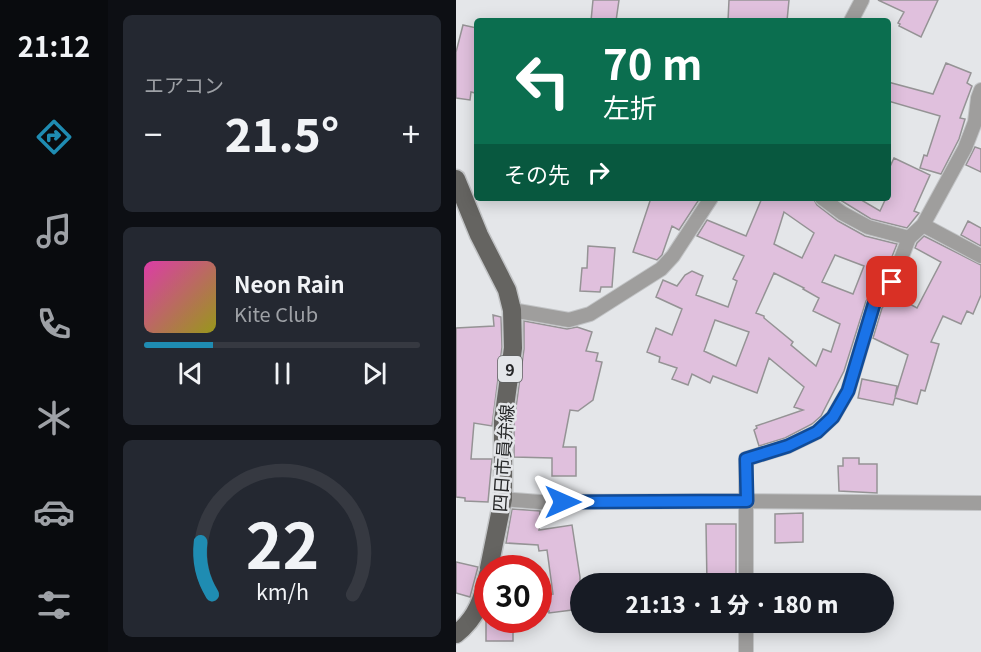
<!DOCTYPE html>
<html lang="ja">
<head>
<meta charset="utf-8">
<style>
	:root { --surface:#171b24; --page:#242831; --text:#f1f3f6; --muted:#9ea1a6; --line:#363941; --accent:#1f8cb2 }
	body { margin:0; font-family:Georgia,"Noto Sans JP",serif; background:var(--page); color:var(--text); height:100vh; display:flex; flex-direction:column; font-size:22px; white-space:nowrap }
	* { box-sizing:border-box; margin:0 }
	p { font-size:20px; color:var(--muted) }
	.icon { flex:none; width:33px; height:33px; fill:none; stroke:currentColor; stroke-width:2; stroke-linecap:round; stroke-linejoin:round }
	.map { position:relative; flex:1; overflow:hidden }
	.side { display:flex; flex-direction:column; gap:15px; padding:15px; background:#0d0f14; width:348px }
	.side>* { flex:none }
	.hud { position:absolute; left:18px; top:18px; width:417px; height:183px; border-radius:6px; box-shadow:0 3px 15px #0003; background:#0b6e4f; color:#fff; overflow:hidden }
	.speed { position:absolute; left:18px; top:555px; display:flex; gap:12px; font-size:30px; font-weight:700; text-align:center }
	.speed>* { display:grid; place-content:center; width:78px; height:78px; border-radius:50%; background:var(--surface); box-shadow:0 3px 15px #0003; line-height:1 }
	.speed .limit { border:9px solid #d22; background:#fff; color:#111 }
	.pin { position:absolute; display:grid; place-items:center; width:51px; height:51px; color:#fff; margin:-26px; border-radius:12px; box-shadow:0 3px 9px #0006 }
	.me { position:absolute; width:66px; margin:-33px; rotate:90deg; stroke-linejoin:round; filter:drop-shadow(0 0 4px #0008) }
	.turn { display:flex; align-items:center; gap:21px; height:126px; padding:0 30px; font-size:27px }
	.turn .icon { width:78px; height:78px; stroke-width:2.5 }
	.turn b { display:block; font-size:42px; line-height:51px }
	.then { display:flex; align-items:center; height:57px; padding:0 30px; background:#0003; gap:12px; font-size:22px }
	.big { font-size:45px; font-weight:800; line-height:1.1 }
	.side .widget { flex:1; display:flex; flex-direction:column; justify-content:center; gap:9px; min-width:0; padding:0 21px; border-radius:9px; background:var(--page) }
	.side .dial { align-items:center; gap:0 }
	.dial svg { height:156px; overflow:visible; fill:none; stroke:var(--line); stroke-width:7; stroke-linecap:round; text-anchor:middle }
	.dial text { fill:var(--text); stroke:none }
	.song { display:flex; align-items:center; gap:18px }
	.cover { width:72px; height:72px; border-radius:9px; background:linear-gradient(135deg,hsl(320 70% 55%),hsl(60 70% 35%)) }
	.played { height:6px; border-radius:3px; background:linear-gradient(90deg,var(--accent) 25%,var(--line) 25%) }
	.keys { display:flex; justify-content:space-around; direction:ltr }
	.heat { display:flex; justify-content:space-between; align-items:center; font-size:33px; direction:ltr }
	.trip { position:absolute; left:114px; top:573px; width:324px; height:60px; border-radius:30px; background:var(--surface); box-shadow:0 3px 15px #0003; font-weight:800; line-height:60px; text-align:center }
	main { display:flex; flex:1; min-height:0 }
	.dock { display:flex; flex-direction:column; width:108px; justify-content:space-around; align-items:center; background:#090b0e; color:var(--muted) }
	.dock .icon { width:42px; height:42px }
	.dock .selected { color:var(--accent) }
	.dock b { font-size:27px; color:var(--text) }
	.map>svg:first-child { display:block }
	.building { fill:#e0c0dd; stroke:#959395; stroke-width:1.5; fill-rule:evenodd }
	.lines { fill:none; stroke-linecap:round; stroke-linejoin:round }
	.street-casing { stroke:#c2c4c6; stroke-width:16 }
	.primary-casing { stroke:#c2c4c6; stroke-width:21 }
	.street { stroke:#9f9e9d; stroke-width:14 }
	.primary { stroke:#656461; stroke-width:18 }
	.route-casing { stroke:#114b97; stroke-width:15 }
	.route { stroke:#1a73e8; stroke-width:10 }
	.labels { text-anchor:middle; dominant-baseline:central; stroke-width:5; stroke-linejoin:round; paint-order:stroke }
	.shield { fill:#e4e6e9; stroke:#5f6062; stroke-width:1.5 }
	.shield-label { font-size:16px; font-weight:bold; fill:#262728 }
	.street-label { font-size:18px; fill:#262728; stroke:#e4e6e9 }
</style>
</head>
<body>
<main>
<nav class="dock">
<b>21:12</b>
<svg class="icon selected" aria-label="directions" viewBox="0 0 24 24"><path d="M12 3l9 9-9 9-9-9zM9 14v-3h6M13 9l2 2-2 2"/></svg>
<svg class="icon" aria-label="music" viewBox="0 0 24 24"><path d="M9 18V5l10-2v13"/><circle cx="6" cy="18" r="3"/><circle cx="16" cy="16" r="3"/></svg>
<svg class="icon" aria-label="phone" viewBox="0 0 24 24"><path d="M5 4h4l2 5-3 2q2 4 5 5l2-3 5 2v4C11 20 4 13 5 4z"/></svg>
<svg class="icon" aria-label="climate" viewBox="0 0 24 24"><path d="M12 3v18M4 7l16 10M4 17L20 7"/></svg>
<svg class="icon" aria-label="car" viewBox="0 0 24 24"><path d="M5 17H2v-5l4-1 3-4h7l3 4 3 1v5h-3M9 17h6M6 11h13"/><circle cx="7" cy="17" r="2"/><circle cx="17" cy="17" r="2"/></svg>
<svg class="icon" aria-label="filters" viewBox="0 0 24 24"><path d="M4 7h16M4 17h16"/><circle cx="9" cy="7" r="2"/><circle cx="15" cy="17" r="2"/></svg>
</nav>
<section class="side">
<div class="widget"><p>エアコン</p>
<div class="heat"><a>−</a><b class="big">21.5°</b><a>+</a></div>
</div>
<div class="widget">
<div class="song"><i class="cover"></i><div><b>Neon Rain</b><p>Kite Club</p></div></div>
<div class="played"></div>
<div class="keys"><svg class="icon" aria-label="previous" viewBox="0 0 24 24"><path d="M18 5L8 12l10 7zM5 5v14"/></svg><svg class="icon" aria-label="pause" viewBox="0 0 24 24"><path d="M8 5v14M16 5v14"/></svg><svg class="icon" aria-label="next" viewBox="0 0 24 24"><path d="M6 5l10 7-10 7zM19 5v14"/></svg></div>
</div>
<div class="widget dial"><svg viewBox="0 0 100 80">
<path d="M14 69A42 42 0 1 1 86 69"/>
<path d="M14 69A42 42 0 0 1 8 42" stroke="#1f8cb2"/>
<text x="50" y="56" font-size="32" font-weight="700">22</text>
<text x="50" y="72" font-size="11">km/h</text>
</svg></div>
</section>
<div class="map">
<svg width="525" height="652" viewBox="0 0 525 652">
	<rect width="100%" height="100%" fill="#e4e6e9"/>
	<path class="building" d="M137,0h26l-3,21h-25z
		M273,0h60l-2,21h-59z
		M422,0h60l-17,37 -22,-11 1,-2 -2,-1 6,-11z
		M7,25l14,3v46l-2,19 -4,-1 -1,8 -14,-2v-46z
		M490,63l25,10 -4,10 5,3 -12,32 5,1 -6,20 -18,35 -21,-6 4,-13 3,1 13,-40 -52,-15v-19l45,12z
		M519,147l6,2v23l-15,-7z
		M438,158l36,17 -16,36 5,2 -12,15 -36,-9 -34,-21h21l22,13 6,-13h2v-27z
		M195,198h49l-21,32 -7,-4 -10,29 -5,5 -24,-8z
		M306,198h51l4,7 21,16 27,15 32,8 -13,33 -18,24 -22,70 -23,45 -9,8 -27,14 -26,8 -5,-16 3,-2 -1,-2 47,-16 -9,-3 10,-20 -35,-29 -12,35 -44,-17 -3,7 -18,-9 -4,11 -16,-6 5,-11 -18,-6 1,-5 -13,-5 9,-24 16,7 10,-26 -26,-12 7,-17 14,6 8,-11 7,-4 11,5 -7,19 32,12 9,-26 -4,-2 11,-23 -47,-20 10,-16 39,16zM328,212l30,21 -12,25 -28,-14zM379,255l29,11 -11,28 -31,-12zM318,273l30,15 -1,1 16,9 -6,13 27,13 -9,28 -8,-3 -7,17 -25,-21 2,-3 -29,-24v-2l-8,-3zM259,320l34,12 -13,34 -32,-15z
		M512,221l13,7v18l-20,-11z
		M468,236l57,29v30l-8,19 -6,-3 -6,13 -18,-8 -12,26 8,2 -14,47 -4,-1 -4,14 -22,-6 -2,7 -35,-7 4,-19 35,7 -2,11 13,-42 -35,-17 9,-30 11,-13 24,13 24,-46 -26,-14 2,-5z
		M132,246l27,2 -3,39h-11l-1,5 -20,-1 2,-23h5z
		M37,315l8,2 1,30 -10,79 -18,-3 -3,36h21l-4,43 -23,-1v-3l-9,-1v-169l38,-2z
		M68,321l43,8 10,-2 15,5 -6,19 12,2 -2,8 6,1 -9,38 -15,11 -8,-1 -7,37h13v29h-24v-18l-38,-1v-35l10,-73z
		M387,458h16v6h18v29l-38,-2 -1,-25h5z
		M56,509l28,2 -1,19 33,-5 8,52v32l-31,4v-2l-2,1 -3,-15 2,-2 7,-1 -6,-44 -8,1 -1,-6 -32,-2z
		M347,513v29l-28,1v-29z
		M250,524h30v60h-29z
		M0,562l22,5 -8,30 -14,-4z
		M30,620h27v21h-27z"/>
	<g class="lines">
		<defs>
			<path id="street" d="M395,21l11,-21
				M366,198l20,15 26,14 41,11
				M467,225l58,31
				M56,310l57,10 21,-6 71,-45 12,-13 38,-58
				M47,499l37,3 207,-1 234,2
				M290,584v-125l42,-13 29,-14 16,-15 15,-26 26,-87 18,-22 17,-44 14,-13 42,-77 10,-26 3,-24 3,-8
				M290,652v-30"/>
			<path id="primary" d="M0,179l23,56 28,55 5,20 1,38 -10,73v78l-14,69
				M0,634c21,-16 27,-36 32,-60"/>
		</defs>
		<use href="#street" class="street-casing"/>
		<use href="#primary" class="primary-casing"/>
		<use href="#street" class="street"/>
		<use href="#primary" class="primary"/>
	</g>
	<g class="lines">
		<defs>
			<path id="route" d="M107,502l184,-1 -1,-42 42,-13 29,-14 16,-15 15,-26 26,-87 18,-22"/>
		</defs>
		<use href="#route" class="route-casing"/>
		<use href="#route" class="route"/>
	</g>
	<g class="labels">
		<rect class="shield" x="42" y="356" width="24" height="26" rx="4.5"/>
		<g class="shield-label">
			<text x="54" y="369">9</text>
		</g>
		<g class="street-label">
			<text transform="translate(46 458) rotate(-86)">四日市員弁線</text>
		</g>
	</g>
</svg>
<div class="speed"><div class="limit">30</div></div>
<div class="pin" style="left:436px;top:282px;background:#d93025"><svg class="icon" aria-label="arrive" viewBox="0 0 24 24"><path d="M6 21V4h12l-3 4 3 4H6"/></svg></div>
<svg class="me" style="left:107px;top:502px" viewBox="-20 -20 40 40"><path d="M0-17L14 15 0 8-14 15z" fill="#1a73e8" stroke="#fff" stroke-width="4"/></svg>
<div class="trip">21:13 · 1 分 · 180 m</div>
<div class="hud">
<div class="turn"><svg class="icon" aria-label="left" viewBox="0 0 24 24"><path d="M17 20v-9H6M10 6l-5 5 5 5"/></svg><div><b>70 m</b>左折</div></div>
<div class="then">その先<svg class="icon" aria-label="right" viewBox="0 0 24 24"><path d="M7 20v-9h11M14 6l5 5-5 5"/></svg></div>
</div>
</div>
</main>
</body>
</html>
